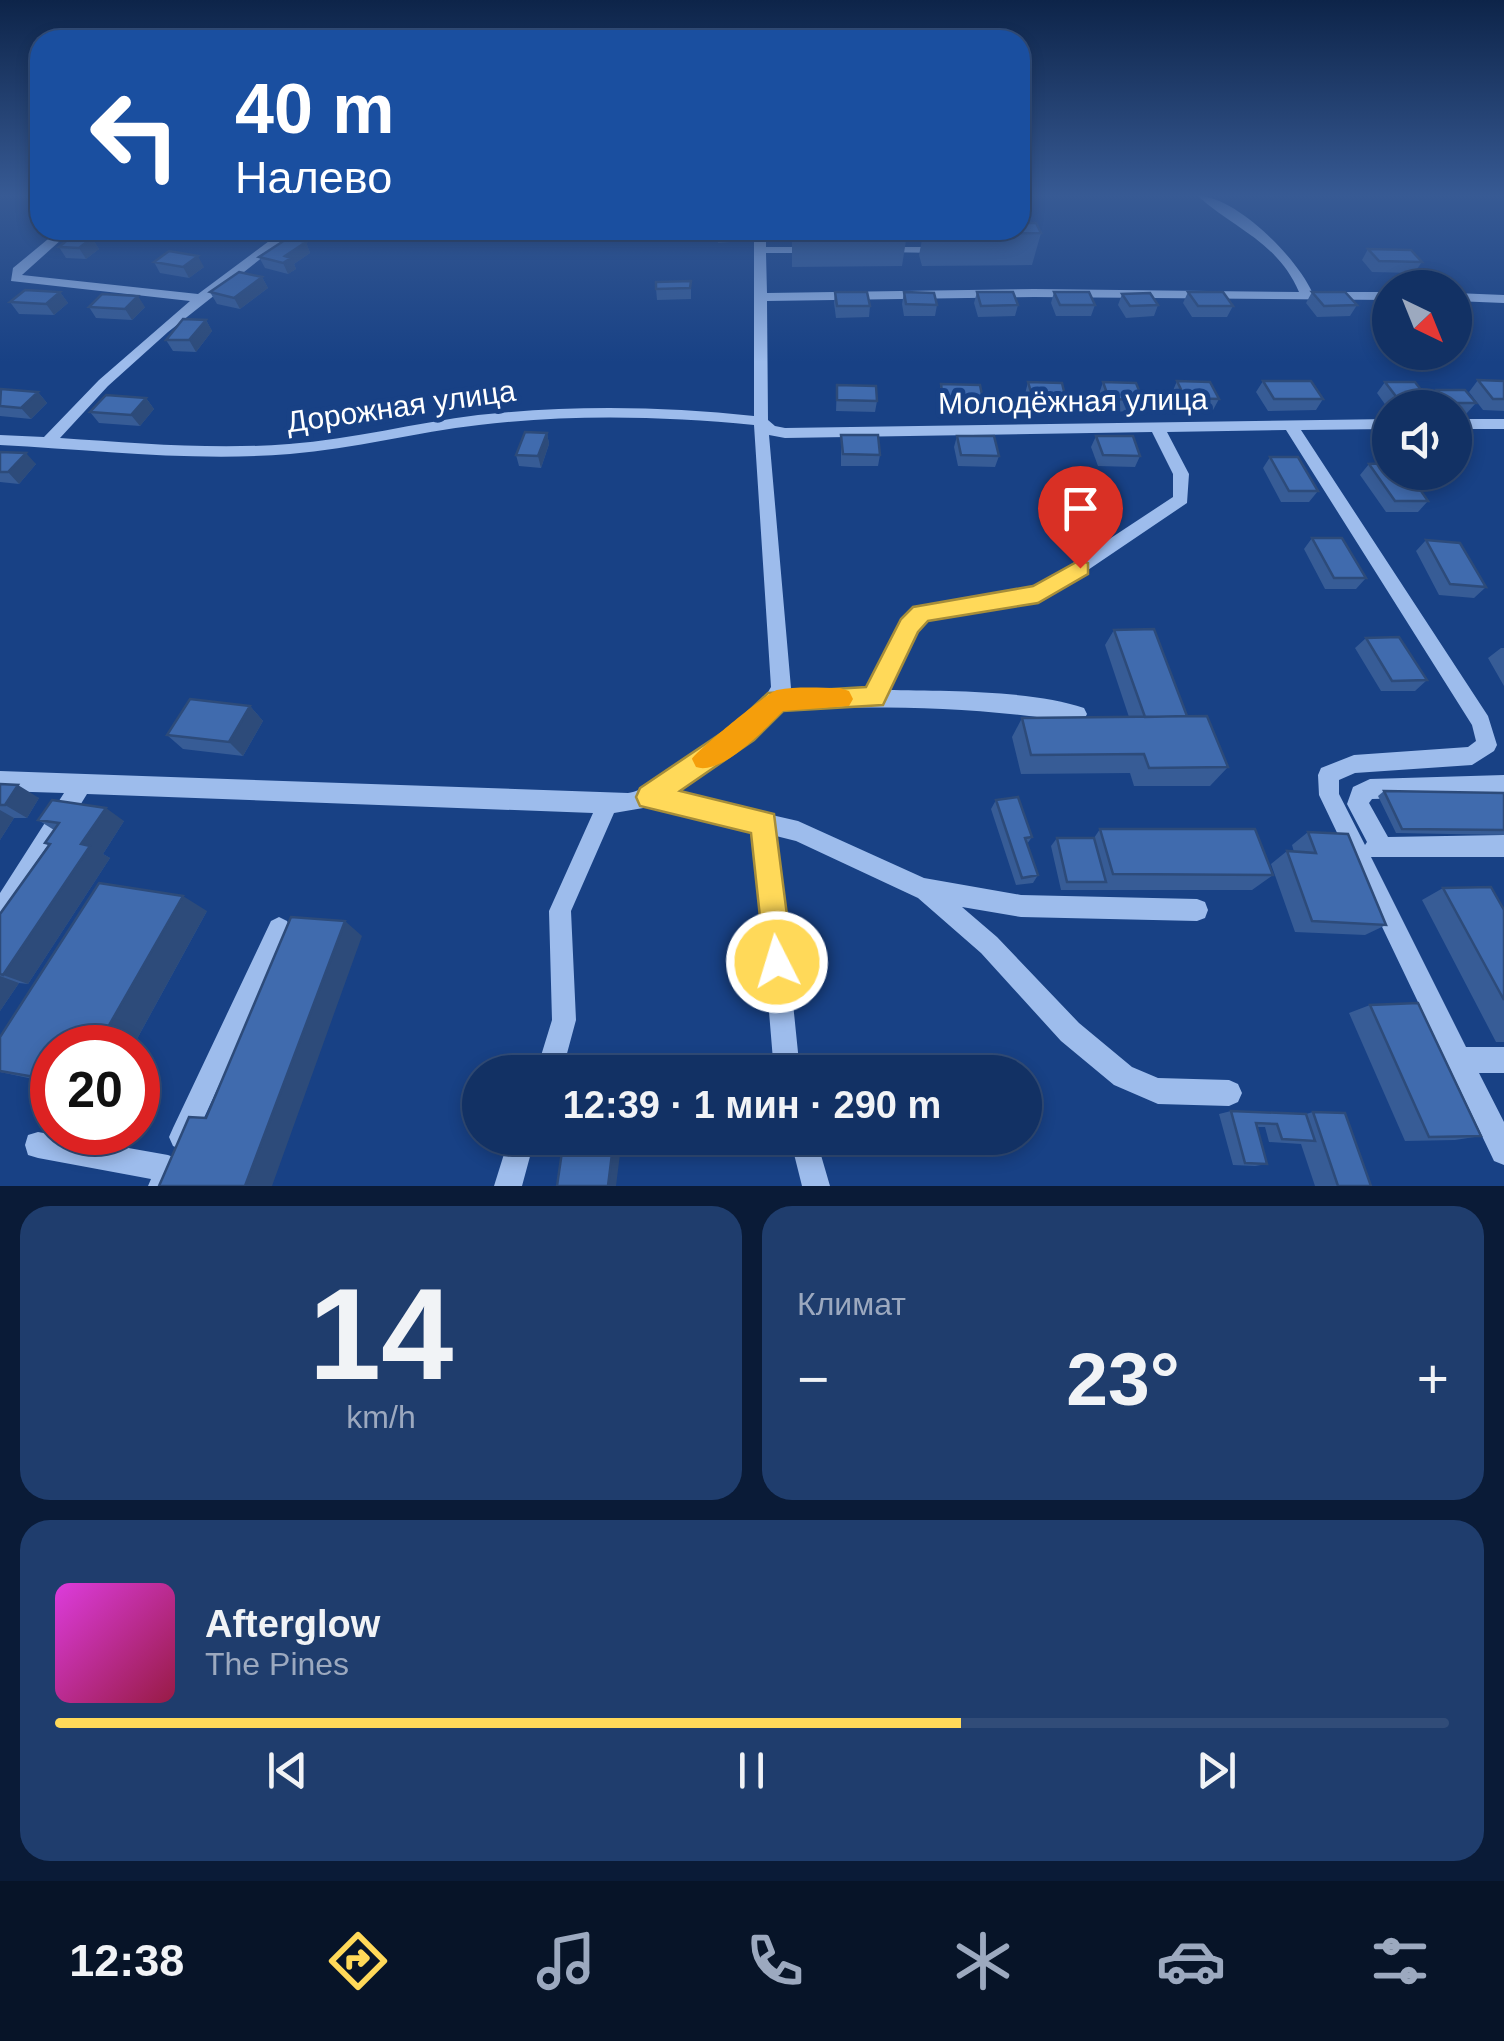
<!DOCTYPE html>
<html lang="ru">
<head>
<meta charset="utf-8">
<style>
	:root { --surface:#123164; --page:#1f3d6d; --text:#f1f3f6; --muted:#9ca9bf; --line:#314c78; --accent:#ffd959 }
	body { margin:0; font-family:Arial,sans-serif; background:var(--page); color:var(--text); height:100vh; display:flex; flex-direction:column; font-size:38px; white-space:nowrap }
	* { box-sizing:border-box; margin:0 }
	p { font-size:32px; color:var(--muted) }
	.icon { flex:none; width:55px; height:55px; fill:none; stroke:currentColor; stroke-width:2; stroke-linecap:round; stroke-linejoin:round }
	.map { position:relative; height:1186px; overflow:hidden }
	.drawer { display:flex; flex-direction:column; gap:20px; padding:20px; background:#0a1b37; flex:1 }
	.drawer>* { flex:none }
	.banner { position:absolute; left:30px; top:30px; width:1000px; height:210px; border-radius:30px; box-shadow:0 5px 15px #0003,0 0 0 2px var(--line); background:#1a4fa0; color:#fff; overflow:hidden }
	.needle { width:65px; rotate:137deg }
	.fabs { position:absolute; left:1372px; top:270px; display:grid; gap:20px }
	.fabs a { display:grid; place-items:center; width:100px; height:100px; border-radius:50%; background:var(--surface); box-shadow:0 5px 15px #0003,0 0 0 2px var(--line); font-size:50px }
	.speed { position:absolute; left:30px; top:1025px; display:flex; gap:20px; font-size:50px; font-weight:700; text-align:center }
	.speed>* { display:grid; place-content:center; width:130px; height:130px; border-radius:50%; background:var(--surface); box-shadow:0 5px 15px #0003,0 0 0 2px var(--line); line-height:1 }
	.speed .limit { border:15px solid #d22; background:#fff; color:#111 }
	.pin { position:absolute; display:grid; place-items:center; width:85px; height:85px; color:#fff; margin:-102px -42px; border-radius:50% 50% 50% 0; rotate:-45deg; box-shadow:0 0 10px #0007 }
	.pin .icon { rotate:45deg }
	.me { position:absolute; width:110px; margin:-55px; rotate:355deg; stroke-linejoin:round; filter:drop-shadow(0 0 8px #0008) }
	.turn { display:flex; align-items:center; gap:35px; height:210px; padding:0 40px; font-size:45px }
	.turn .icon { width:130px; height:130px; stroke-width:2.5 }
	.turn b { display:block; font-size:70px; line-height:85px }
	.big { font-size:75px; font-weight:600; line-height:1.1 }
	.drawer .widget { flex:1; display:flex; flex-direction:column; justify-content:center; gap:15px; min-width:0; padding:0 35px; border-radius:30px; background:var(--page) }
	.drawer .dial { align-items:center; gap:0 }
	.dial b { font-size:130px; line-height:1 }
	.song { display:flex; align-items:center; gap:30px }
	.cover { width:120px; height:120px; border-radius:15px; background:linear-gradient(135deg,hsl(300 70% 55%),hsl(340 70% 35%)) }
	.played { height:10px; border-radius:5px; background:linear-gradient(90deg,var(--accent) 65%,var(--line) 65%) }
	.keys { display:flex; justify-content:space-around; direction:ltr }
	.heat { display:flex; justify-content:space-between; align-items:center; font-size:55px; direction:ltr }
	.drawer .tiles { flex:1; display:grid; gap:20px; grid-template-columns:1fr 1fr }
	.widget:last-child { grid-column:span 2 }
	.trip { position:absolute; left:462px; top:1055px; width:580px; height:100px; border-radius:50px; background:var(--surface); box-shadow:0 5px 15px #0003,0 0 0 2px var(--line); font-weight:600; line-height:100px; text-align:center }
	.tab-bar { display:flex; height:160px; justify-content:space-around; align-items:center; background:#071428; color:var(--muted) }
	.tab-bar .icon { width:70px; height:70px }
	.tab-bar .on { color:var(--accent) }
	.tab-bar b { font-size:45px; color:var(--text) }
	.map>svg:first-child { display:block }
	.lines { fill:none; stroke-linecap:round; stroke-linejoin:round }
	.minor { fill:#9dbcec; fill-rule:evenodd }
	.wall { fill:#375c96 }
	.shaded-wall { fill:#2d4b7a }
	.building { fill:#406bae; stroke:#2d4b7a; stroke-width:2.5 }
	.route { fill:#ffd959; stroke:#a68d3a; stroke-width:2.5 }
	.slow { fill:#f59e0b }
	.labels { text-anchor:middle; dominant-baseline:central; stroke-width:10; stroke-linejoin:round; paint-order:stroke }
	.street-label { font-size:30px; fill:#fff; stroke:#184185 }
</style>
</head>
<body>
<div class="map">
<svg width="1504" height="1186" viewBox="0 0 1504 1186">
	<rect width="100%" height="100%" fill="#184185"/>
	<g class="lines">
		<path class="minor" d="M1198,196c38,0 99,62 114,96h78v8l-356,-3 -267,4 1,119 7,6 10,2 605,-9v10l-89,1 187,286 9,29 -3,6 -22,14 -117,8 -16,7v14l26,51 2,-3 -20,-38 6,-17 17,-8 134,-4v20l-132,4 -3,4 19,34 116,-2v22h-133l95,190h38v26h-25l25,49v43l-10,-4 -175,-366 -1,-20 3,-7 33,-13 114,-8 8,-6 -4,-16 -186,-295 -119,2 22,42 -2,29 -142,96 -119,20 -10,12 -29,59c55,1 146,0 197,18l3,6 -3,6 -7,3c-99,-17 -198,-17 -298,-14l-50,47 -54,37 123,28 126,57 97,17 176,4 8,3 3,8 -3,8 -8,3 -176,-4 -59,-10 35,30 82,86 53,44 26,11 71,2 9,4 4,9 -4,9 -9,4 -71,-2 -44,-19 -53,-44 -80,-88 -63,-55 -122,-57 -20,-5 24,236h-26l-20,-241 -105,-24 -35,6 -43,98 5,109 -14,52h-26l16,-52 -3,-109 44,-98 -506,-19 -79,128 -8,4v-33l64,-100 -64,-2v-20l628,22c37,-6 125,-72 143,-106l-17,-262c-91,-9 -183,-11 -275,0 -63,7 -125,24 -189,29 -96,8 -194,-4 -290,-9v-10l44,2 55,-57 91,-79 -179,-20 2,-13 46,-38h13l-50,45 176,19 86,-64h13l-129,102 -60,54 -48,52c76,5 153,12 229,6 64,-5 126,-21 189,-29 92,-10 184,-9 276,1v-186h12v17h47l6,3 -6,3h-47l1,40 267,-4 265,3c-22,-51 -65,-63 -101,-96zM1152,432l21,42v23l-138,91 -120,20 -12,13 -35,69 -80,2 3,-4 -22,-253 16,3z
			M884,247h59l6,3 -6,3 -63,-1v-4z
			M1455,293l49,2v8l-49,-2z
			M1455,419h49v10h-49z
			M279,917l8,4 4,8 -100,217 -9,4 -9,-4 -4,-9 4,-9 98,-207z
			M38,1132l130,23 10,4 4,10 -6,17h-28l3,-7 -113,-21 -10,-3 -3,-10 3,-10z
			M509,1138h26l-13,48h-28z
			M790,1138h26l14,48h-28z"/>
	</g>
	<path class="wall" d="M307,230h31l-9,7 -20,-4z
		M718,230h12v12l-12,1z
		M792,230l115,4 -5,32 -110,1z
		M924,230h96l21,3 -9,32 -110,1 -3,-11z
		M92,238l7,11 -13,10 -20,-1 -7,-11z
		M306,242l4,11 -16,11 2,5 -8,5 -23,-6 -6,-11z
		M1368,249l54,13 -8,11 -42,-1 -10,-12z
		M154,262l50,5 -15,11 -29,-5z
		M262,277l6,11 -28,21 -23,-5 -7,-12z
		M691,281v18l-34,1 -1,-11z
		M60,292l8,11 -14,12 -35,-1 -9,-12z
		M835,292l35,14 -1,11 -33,1 -2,-15z
		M904,292l33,13 -2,11h-31l-2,-12z
		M977,292l41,13 -3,11 -37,1 -4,-14z
		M1054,292l41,13 -4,11h-35l-5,-13z
		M1188,292l45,14 -6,11h-35l-9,-14z
		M1312,292l45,13 -7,11 -33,1 -11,-14z
		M1122,294l36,11 -4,11 -28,2 -8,-13z
		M89,307h56l-13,13 -36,-2z
		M206,320l6,11 -16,21 -23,-1 -7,-11z
		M1478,380l26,1v30l-21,-1 -14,-18z
		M1177,381l42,18 -6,11h-34l-7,-17z
		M1263,381l60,18 -7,11 -48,1 -12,-19z
		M1028,382l38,18 -4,12 -33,-1 -4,-17z
		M1103,382l40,18 -5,12 -34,-1 -5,-17z
		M1385,382l43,17 -6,9h-32l-1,2 -12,-17z
		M941,384l42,16 -3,11 -39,-1 -3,-14z
		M837,385l40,16 -2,11 -39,-1z
		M0,390l38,2 9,11 -16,16 -31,-3z
		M1437,390l39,13 -10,11h-11v-6h-22l-5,-7z
		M146,398l8,11 -14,17 -41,-3 -9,-11z
		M547,433l2,11 -8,24 -22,-2 -3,-11z
		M841,435l39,20 -2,11h-37z
		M957,436l42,20 -4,11 -37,-1 -4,-19z
		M1096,436l44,20 -5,11 -37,-1 -7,-19z
		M0,452l36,12 -17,20 -19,-2z
		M1270,457l48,34 -9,11h-28l-18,-34z
		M1369,464l59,37 -10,11h-32l-26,-37z
		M1312,538l54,40 -10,11h-31l-21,-40z
		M1426,540l60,47 -12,11 -35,-3 -23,-44z
		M1114,630l114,137 -18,19h-76l-4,-13 -109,1 -9,-37 10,-19 107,-1 -24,-72z
		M1366,638l61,42 -12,11h-34l-26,-43z
		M1501,648h3v38l-16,-28z
		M250,706l13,15 -20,35 -60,-7 -16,-14z
		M0,784l39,14 -12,20h-13l-14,22z
		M1384,791l120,2v42l-108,-2 -18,-37z
		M996,800l36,37 -5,7 11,31 -5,8 -17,2 -25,-76z
		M38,820l86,1 -21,33 7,4 -82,126 -9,-1 -19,28v-97l48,-69 -3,-2 9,-13z
		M1100,829l173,46 -21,15h-191l-10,-44 6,-8h37z
		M1308,832l78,93 -21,10 -70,-3 -24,-68 16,-13 7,1 -2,-7z
		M1443,888l61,22v132h-8l-74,-142z
		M207,911l-75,137h-80v35l-52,-11v-35z
		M1370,1005l111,131 -26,4 -50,1 -56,-128z
		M1231,1111l75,3 7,-2 58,74h-56l-14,-42 -32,-2 -4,-15h-8l10,37 -12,2 -22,-1 -14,-51z"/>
	<path class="shaded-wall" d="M326,230h12l-9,7z
		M92,238l7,11 -13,10 -7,-11z
		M306,242l4,11 -16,11 2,5 -8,5 -5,-11 2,-7z
		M198,256l6,11 -15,11 -6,-11z
		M262,277l6,11 -28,21 -6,-11z
		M60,292l8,11 -14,12 -8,-11z
		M138,296l7,11 -13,13 -7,-11z
		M206,320l6,11 -16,21 -7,-12z
		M38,392l9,11 -16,16 -10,-11z
		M146,398l8,11 -14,17 -9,-11z
		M547,433l2,11 -8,24 -3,-12z
		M26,453l10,11 -17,20 -11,-12z
		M250,706l13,15 -20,35 -14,-14z
		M18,785l21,13 -12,20 -22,-13z
		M106,808l18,13 -21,33 7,4 -82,126 -25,-9 78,-131z
		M0,810l14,8 -14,22z
		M183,896l24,15 -75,137h-36z
		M345,921l17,15 -90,250h-27z
		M0,976l19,7 -19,28z
		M614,1138h8l-6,48h-8z"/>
	<path class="building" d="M1020,223h16l5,10 -113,1 -2,-4h94z
		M718,230h12v7h-12z
		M793,230h113l1,4 -113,1z
		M72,236l20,2 -13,10 -20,-1z
		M288,238l18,4 -21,14 6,2 -8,5 -24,-6z
		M1368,249l43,1 11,12 -43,-1z
		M169,251l29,5 -15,11 -29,-5z
		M239,272l23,5 -28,21 -24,-6z
		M691,281l-1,7 -34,1v-7z
		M25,290l35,2 -14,12 -36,-2z
		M835,292h32l3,14h-33z
		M904,292l30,1 3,12 -31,-1z
		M977,292h36l5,13 -37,1z
		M1054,292h35l6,13h-35z
		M1188,292h35l10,14h-35z
		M1312,292h33l12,13 -33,1z
		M1150,293l8,12 -28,1 -8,-12z
		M102,294l36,2 -13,13 -36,-2z
		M183,319l23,1 -17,20h-23z
		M1478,380l26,1v18h-11z
		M1177,381l33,1 9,17 -34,-1z
		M1263,381h48l12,18h-49z
		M1028,382l34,1 4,17 -33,-1z
		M1103,382l33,1 7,17 -34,-1z
		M1385,382h30l13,17h-30z
		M941,384l39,1 3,15 -40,-1z
		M837,385l39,1 1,15 -40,-1z
		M1,389l37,3 -17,16 -21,-2z
		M1437,390h28l11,13h-29z
		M106,395l40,3 -15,17 -41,-3z
		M525,432l22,1 -9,23 -22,-1z
		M841,435h37l2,20 -37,-1z
		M957,436h37l5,20 -38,-1z
		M1096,436h37l7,20 -37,-1z
		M0,452l26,1 -18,19h-8z
		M1270,457h28l20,34h-29z
		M1390,463v9h18l20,29h-33l-26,-37z
		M1312,538h30l24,40h-32z
		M1426,540l34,3 26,44 -36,-3z
		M1154,629l33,87 -42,1 -31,-87z
		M1399,637l28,43 -35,1 -26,-43z
		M190,699l60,7 -21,36 -62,-7z
		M1207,716l21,51 -79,1 -5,-14 -113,1 -9,-37z
		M0,784l18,1 -13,20h-5z
		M1384,791l120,2v37l-102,-1z
		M1018,797l14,40 -7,1 13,37 -16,3 -26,-78z
		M52,800l54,8 -25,36 9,2 -87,129 -3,-1v-60l50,-70 -5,-1 14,-20 -21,-3z
		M1100,829h155l18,46 -160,-1z
		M1308,832l40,2 38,91 -74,-4 -25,-70 29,2z
		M1057,838h37l12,44h-39z
		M99,883l84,13 -87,152h-44v32l-52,-9v-34z
		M1491,887l13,23v90l-61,-112z
		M291,917l54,4 -100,265h-86l30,-69 17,1z
		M1418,1003l63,133 -52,1 -59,-132z
		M1231,1111l75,3 9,27 -33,-2 -5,-15 -21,-1 11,41 -22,-1z
		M1313,1112l32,1 26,73h-33z
		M564,1138h50l-6,48h-51z"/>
	<linearGradient id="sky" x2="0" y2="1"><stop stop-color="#0d2449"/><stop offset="0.54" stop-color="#375a94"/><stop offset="1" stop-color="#375a94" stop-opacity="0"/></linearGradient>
	<rect width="1504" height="362" fill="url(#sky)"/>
	<path class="route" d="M1080,560l8,3v11l-50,29 -110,18 -10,11 -35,73 -100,6 -29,29 -74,51 94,23 19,148 -5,11 -11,4 -11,-4 -15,-140 -111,-27 -4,-9 4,-9 95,-64 33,-31 98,-6 35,-68 12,-12 120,-21z"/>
	<path class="slow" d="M840,688l9,3 4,8 -4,7 -66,5c-18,18 -62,65 -87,56l-4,-8c4,-8 76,-67 85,-69 20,-4 43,-2 63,-2z"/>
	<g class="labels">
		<g class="street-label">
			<text transform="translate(1073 401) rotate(-1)">Молодёжная улица</text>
			<text transform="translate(401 406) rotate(-8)">Дорожная улица</text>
		</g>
	</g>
</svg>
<div class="fabs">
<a><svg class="needle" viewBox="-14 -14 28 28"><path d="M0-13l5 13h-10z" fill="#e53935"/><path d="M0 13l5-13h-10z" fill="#9ca9bf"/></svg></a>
<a><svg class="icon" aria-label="sound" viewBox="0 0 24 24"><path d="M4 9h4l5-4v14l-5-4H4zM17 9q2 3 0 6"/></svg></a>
</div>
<div class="speed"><div class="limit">20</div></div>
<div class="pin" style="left:1080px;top:568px;background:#d93025"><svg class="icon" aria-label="arrive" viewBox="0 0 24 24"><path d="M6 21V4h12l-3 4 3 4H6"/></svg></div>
<svg class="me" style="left:777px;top:962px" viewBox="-20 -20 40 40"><circle r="17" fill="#ffd959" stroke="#fff" stroke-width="3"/><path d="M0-11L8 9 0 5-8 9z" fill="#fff"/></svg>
<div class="trip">12:39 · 1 мин · 290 m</div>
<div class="banner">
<div class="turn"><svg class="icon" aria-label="left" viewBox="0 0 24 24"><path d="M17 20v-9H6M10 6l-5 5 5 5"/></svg><div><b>40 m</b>Налево</div></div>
</div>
</div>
<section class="drawer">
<div class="tiles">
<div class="widget dial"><b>14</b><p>km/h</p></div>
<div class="widget"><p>Климат</p>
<div class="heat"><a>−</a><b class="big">23°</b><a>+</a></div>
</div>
<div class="widget">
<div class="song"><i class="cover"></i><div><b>Afterglow</b><p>The Pines</p></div></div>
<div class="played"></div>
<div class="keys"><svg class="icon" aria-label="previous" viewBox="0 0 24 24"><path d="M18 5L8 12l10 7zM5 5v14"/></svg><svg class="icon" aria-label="pause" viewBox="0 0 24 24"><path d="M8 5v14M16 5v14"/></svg><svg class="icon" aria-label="next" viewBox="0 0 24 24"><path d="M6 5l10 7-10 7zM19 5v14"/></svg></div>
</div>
</div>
</section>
<nav class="tab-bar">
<b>12:38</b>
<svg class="icon on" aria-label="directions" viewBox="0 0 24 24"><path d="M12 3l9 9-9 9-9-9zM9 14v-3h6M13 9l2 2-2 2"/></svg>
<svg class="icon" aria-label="music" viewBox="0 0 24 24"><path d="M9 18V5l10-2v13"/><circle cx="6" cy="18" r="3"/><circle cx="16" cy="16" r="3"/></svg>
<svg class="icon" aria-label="phone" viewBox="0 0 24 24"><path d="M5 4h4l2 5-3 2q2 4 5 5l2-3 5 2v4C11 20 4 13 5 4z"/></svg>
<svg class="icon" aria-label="climate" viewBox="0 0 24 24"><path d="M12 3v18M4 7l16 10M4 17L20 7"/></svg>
<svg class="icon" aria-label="car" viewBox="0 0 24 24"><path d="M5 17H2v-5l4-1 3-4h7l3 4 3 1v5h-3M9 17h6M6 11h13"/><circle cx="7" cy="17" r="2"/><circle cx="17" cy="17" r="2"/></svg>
<svg class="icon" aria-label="filters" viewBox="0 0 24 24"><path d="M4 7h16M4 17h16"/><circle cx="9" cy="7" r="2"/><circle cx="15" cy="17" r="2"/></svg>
</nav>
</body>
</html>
